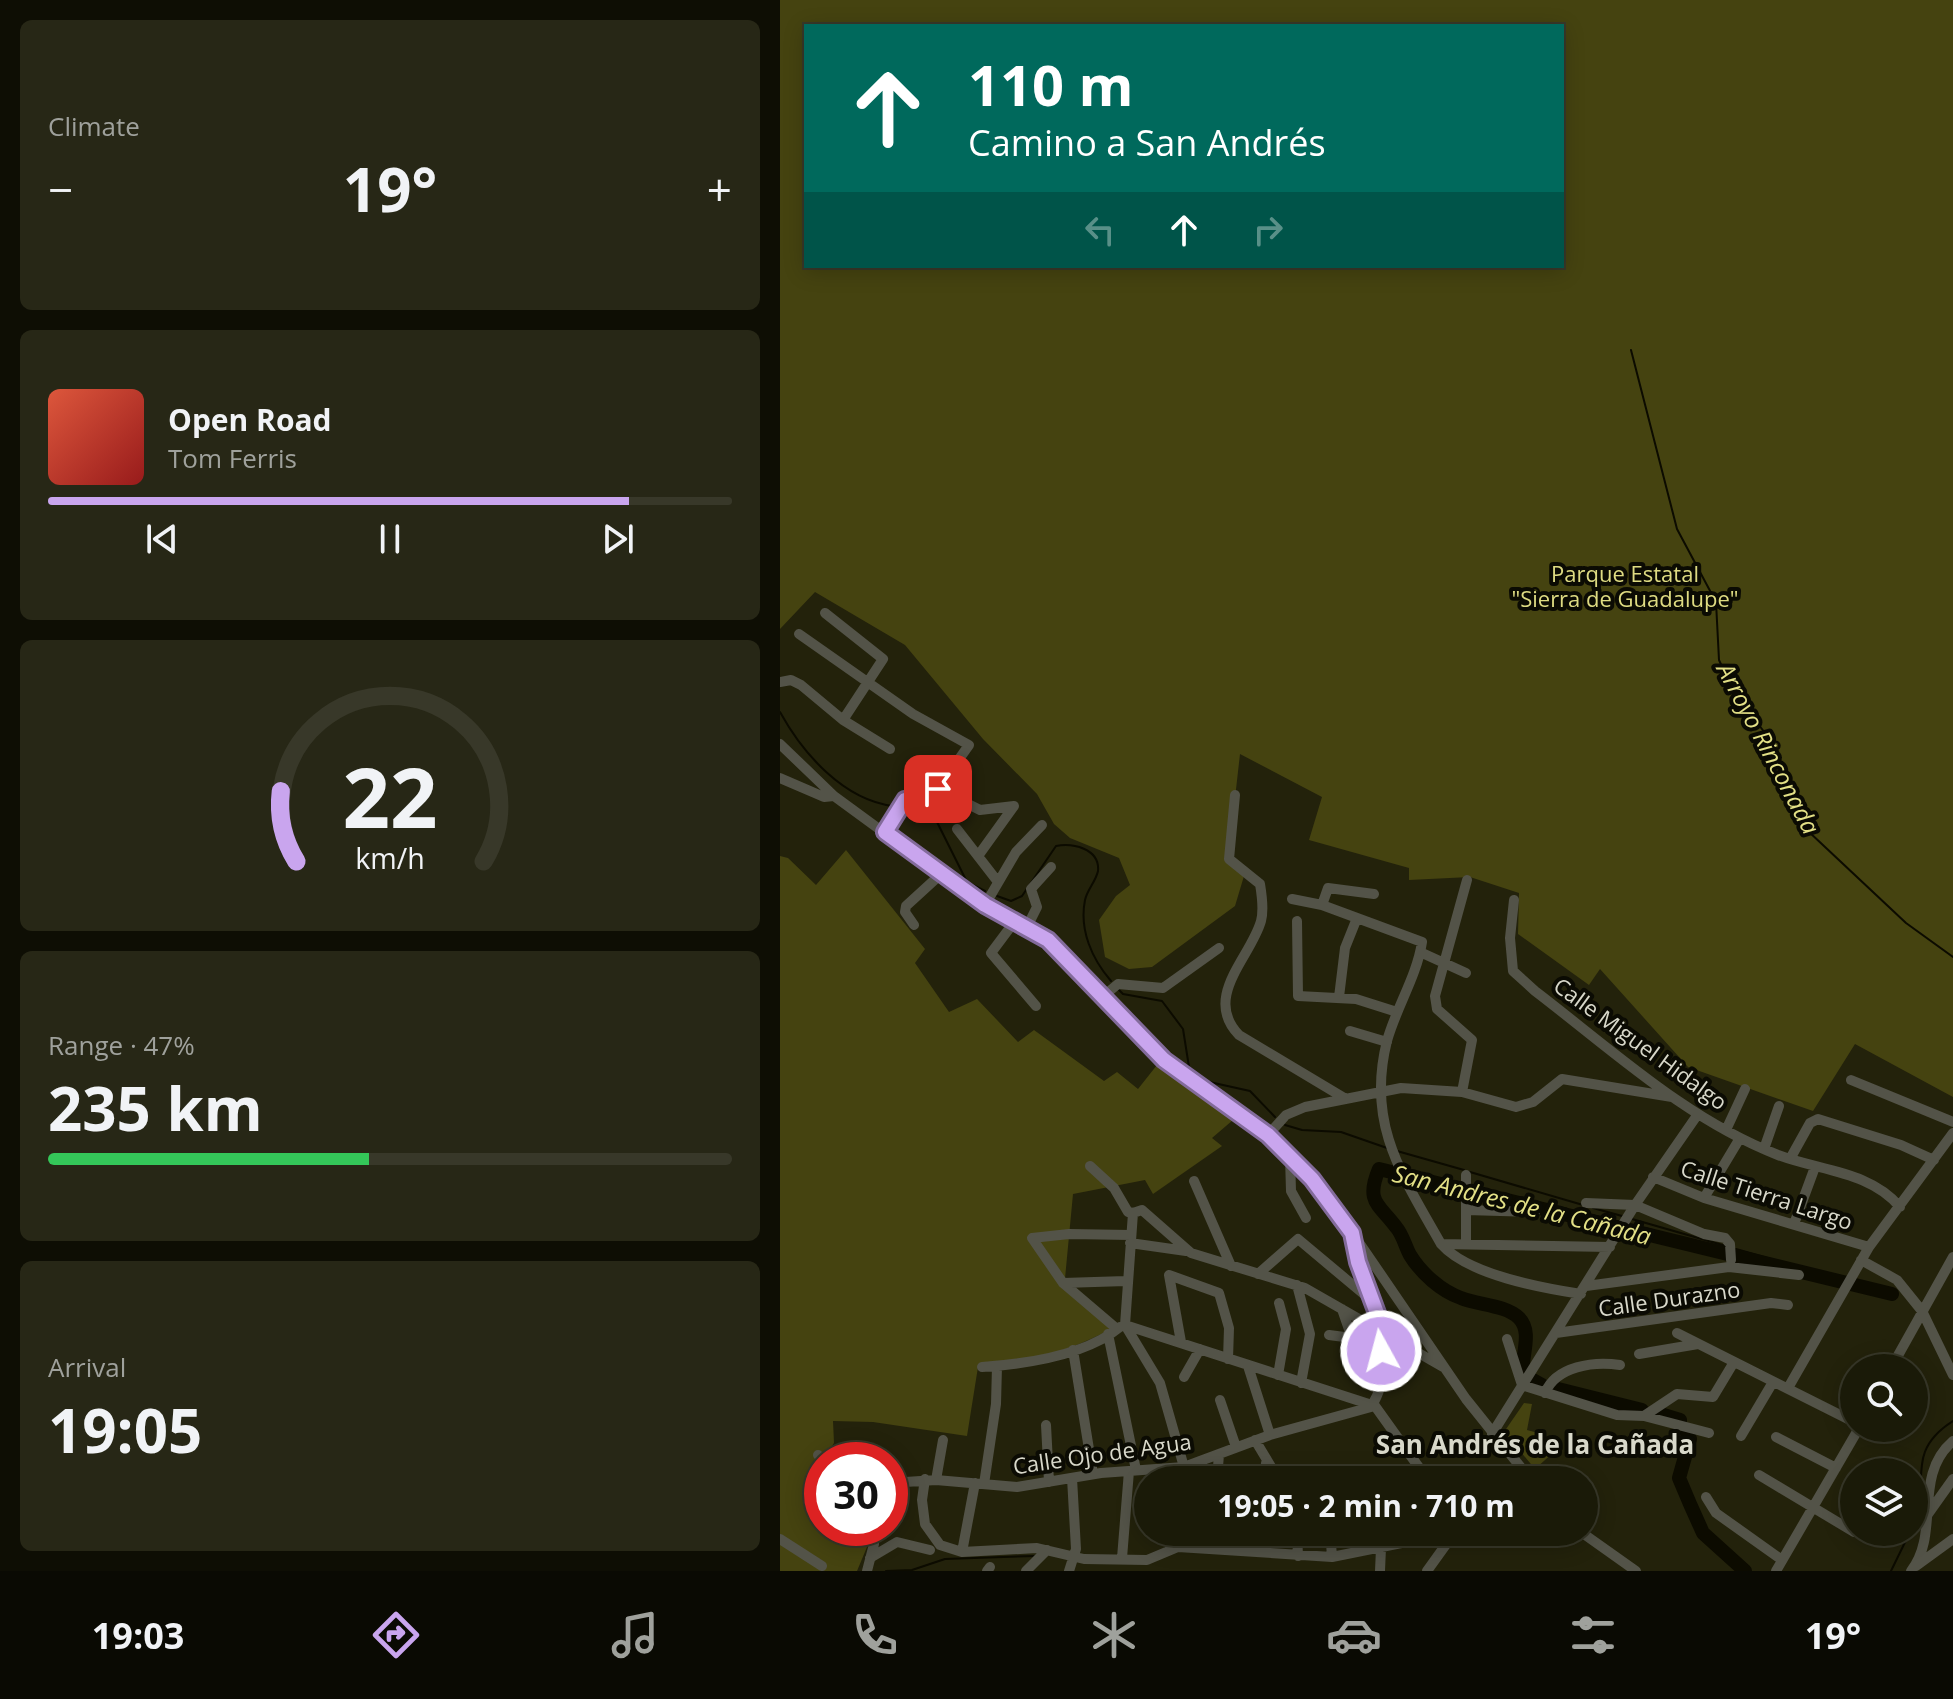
<!DOCTYPE html>
<html lang="en">
<head>
<meta charset="utf-8">
<style>
	:root { --surface:#1a1a08; --page:#272716; --text:#f1f3f6; --muted:#9fa19c; --line:#383829; --accent:#c9a5ee }
	body { margin:0; font-family:"Open Sans",sans-serif; background:var(--page); color:var(--text); height:100vh; display:flex; flex-direction:column; font-size:30px; white-space:nowrap }
	* { box-sizing:border-box; margin:0 }
	p { font-size:26px; color:var(--muted) }
	.icon { flex:none; width:44px; height:44px; fill:none; stroke:currentColor; stroke-width:2; stroke-linecap:round; stroke-linejoin:round }
	.map { position:relative; flex:1; overflow:hidden }
	.details { display:flex; flex-direction:column; gap:20px; padding:20px; background:#0e0e04; width:780px }
	.details>* { flex:none }
	.banner { position:absolute; left:24px; top:24px; width:760px; height:244px; border-radius:0px; box-shadow:0 4px 20px #0003,0 0 0 2px var(--line); background:#00695c; color:#fff; overflow:hidden }
	.controls { position:absolute; left:1060px; top:1354px; display:grid; gap:16px }
	.controls a { display:grid; place-items:center; width:88px; height:88px; border-radius:50%; background:var(--surface); box-shadow:0 4px 20px #0003,0 0 0 2px var(--line); font-size:40px }
	.speed { position:absolute; left:24px; top:1442px; display:flex; gap:16px; font-size:40px; font-weight:700; text-align:center }
	.speed>* { display:grid; place-content:center; width:104px; height:104px; border-radius:50%; background:var(--surface); box-shadow:0 4px 20px #0003,0 0 0 2px var(--line); line-height:1 }
	.speed .limit { border:12px solid #d22; background:#fff; color:#111 }
	.pin { position:absolute; display:grid; place-items:center; width:68px; height:68px; color:#fff; margin:-34px; border-radius:16px; box-shadow:0 4px 12px #0006 }
	.me { position:absolute; width:88px; margin:-44px; rotate:353deg; stroke-linejoin:round; filter:drop-shadow(0 0 6px #0008) }
	.turn { display:flex; align-items:center; gap:28px; height:168px; padding:0 32px; font-size:36px }
	.turn .icon { width:104px; height:104px; stroke-width:2.5 }
	.turn b { display:block; font-size:56px; line-height:68px }
	.lanes { display:flex; align-items:center; height:76px; padding:0 32px; background:#0003; justify-content:center; gap:40px; direction:ltr }
	.lanes .off { opacity:.35 }
	.big { font-size:60px; font-weight:700; line-height:1.1 }
	.details .widget { flex:1; display:flex; flex-direction:column; justify-content:center; gap:12px; min-width:0; padding:0 28px; border-radius:12px; background:var(--page) }
	.details .dial { align-items:center; gap:0 }
	.dial svg { height:208px; overflow:visible; fill:none; stroke:var(--line); stroke-width:7; stroke-linecap:round; text-anchor:middle }
	.dial text { fill:var(--text); stroke:none }
	.song { display:flex; align-items:center; gap:24px }
	.cover { width:96px; height:96px; border-radius:12px; background:linear-gradient(135deg,hsl(10 70% 55%),hsl(0 70% 35%)) }
	.played { height:8px; border-radius:4px; background:linear-gradient(90deg,var(--accent) 85%,var(--line) 85%) }
	.keys { display:flex; justify-content:space-around; direction:ltr }
	.heat { display:flex; justify-content:space-between; align-items:center; font-size:44px; direction:ltr }
	.charge { height:12px; border-radius:6px; background:linear-gradient(90deg,#34c759 47%,var(--line) 0) }
	.trip { position:absolute; left:354px; top:1466px; width:464px; height:80px; border-radius:40px; background:var(--surface); box-shadow:0 4px 20px #0003,0 0 0 2px var(--line); font-weight:700; line-height:80px; text-align:center }
	.tabs { display:flex; height:128px; justify-content:space-around; align-items:center; background:#0a0a03; color:var(--muted) }
	.tabs .icon { width:56px; height:56px }
	.tabs .active { color:var(--accent) }
	.tabs b { font-size:36px; color:var(--text) }
	main { display:flex; flex:1; min-height:0 }
	.map>svg:first-child { display:block }
	.park { fill:#454310; fill-rule:evenodd }
	.lines { fill:none; stroke-linecap:round; stroke-linejoin:round }
	.stream { stroke:#0c0b00; stroke-width:2 }
	.river { stroke:#0c0b00; stroke-width:14 }
	.minor { stroke:#535348; stroke-width:10 }
	.route-casing { stroke:#836b9b; stroke-width:20 }
	.route { stroke:#c9a5ee; stroke-width:14 }
	.labels { text-anchor:middle; dominant-baseline:central; stroke-width:8; stroke-linejoin:round; paint-order:stroke }
	.park-label { font-size:22px; fill:#dedb82; stroke:#0b0b03 }
	.street-label { font-size:22px; fill:#d8d8ca; stroke:#0b0b03 }
	.water-label { font-size:24px; font-style:italic; fill:#e3e086; stroke:#0b0b03 }
	.quarter-label { font-size:26px; font-weight:bold; fill:#d8d8ca; stroke:#0b0b03 }
</style>
</head>
<body>
<main>
<section class="details">
<div class="widget"><p>Climate</p>
<div class="heat"><a>−</a><b class="big">19°</b><a>+</a></div>
</div>
<div class="widget">
<div class="song"><i class="cover"></i><div><b>Open Road</b><p>Tom Ferris</p></div></div>
<div class="played"></div>
<div class="keys"><svg class="icon" aria-label="previous" viewBox="0 0 24 24"><path d="M18 5L8 12l10 7zM5 5v14"/></svg><svg class="icon" aria-label="pause" viewBox="0 0 24 24"><path d="M8 5v14M16 5v14"/></svg><svg class="icon" aria-label="next" viewBox="0 0 24 24"><path d="M6 5l10 7-10 7zM19 5v14"/></svg></div>
</div>
<div class="widget dial"><svg viewBox="0 0 100 80">
<path d="M14 69A42 42 0 1 1 86 69"/>
<path d="M14 69A42 42 0 0 1 8 42" stroke="#c9a5ee"/>
<text x="50" y="56" font-size="32" font-weight="700">22</text>
<text x="50" y="72" font-size="11">km/h</text>
</svg></div>
<div class="widget"><p>Range · 47%</p><b class="big">235 km</b><div class="charge"></div></div>
<div class="widget"><p>Arrival</p><b class="big">19:05</b></div>
</section>
<div class="map">
<svg width="1173" height="1571" viewBox="0 0 1173 1571">
	<rect width="100%" height="100%" fill="#23220b"/>
	<path class="park" d="M0,0h1173v1097l-98,-53 -42,67 -125,-44 -88,-98 -11,16 -71,-51 1,-41 -49,-16 -61,3v-12l-100,-28 13,-43 -82,-43 -12,106 16,16 -9,30 -83,61 -23,2 -24,-12 -6,-37 17,-24 14,-11 -11,-27 -49,-20 -16,-14 -17,-30 -54,-55 -78,-94 -90,-53 -35,37zM26,26h756v240h-756z
		M66,850l79,99 -10,14 34,49 28,-13 41,43 16,-12 70,51 13,-9 21,17 19,-24 76,55 -21,18 10,8 -69,48 -8,-14 -72,14 -9,95 48,39c-43,25 -85,33 -134,39l-11,69 -94,-14 -40,-1 1,22 -22,34 10,9v42h43l7,7 -15,36h-77v-715l8,2 28,27z
		M744,1403l8,1 -5,26 15,4 -2,11 15,6 -20,18 -31,-37z"/>
	<g class="lines">
		<path class="stream" d="M851,350l46,179 39,73 3,58 14,31 32,42 43,98 98,92 47,34
			M0,712c23,42 64,88 113,94
			M126,808l28,8 33,66 18,9
			M217,896l14,5 11,-5 34,-50c16,-3 44,2 42,25 -2,10 -11,19 -13,29 -6,30 7,59 26,81
			M339,990l4,4 39,7 21,28 6,38 16,14 45,10 25,26
			M505,1125l17,5 39,2 46,16
			M617,1151l67,19
			M690,1172l113,33
			M813,1208l29,8
			M852,1219l94,27
			M956,1249l109,31
			M1075,1283l37,11
			M1134,1524c18,-37 -12,-71 39,-103
			M106,1571l26,-1 33,-11 89,-3
			M1111,1571l19,-39"/>
		<path class="river" d="M743,1372c-2,-16 10,-40 -4,-54 -13,-13 -41,-13 -58,-20 -20,-7 -40,-25 -51,-43 -5,-9 -7,-20 -14,-28 -17,-23 -31,-25 -17,-58l513,125
			M753,1380l9,5
			M774,1388l88,22
			M877,1413l23,7
			M907,1433l3,6 -11,39 11,26 13,29 42,38"/>
		<path class="minor" d="M45,613l58,46 -40,61
			M19,634l114,80 56,31 -31,44 -9,8 -24,3 -20,32
			M0,682l11,-2 10,5 42,35 47,29
			M0,744l54,52 127,93 82,47 121,124 104,75 62,65 136,199 65,81
			M0,778l44,19 10,-1
			M158,789l42,21 34,-4 -36,50
			M455,795l-6,64 31,25c2,12 4,26 1,37 -10,36 -59,76 -22,114l107,64
			M177,829l41,53
			M512,899l30,6 100,37c-5,34 -26,66 -35,99 -21,83 15,134 54,203 27,31 101,44 140,50
			M734,900l-4,38 3,33 22,20c76,58 152,129 243,164 42,16 92,16 122,52
			M205,905l31,-53 26,-27
			M542,905l6,-17 46,6
			M235,921l-24,32 45,53
			M517,921l1,75 58,3 41,13
			M134,925l-9,-13 1,-6 35,-32
			M247,927l10,-20 -6,-18 20,-22
			M640,952l46,21
			M559,997l6,-49 12,-30
			M321,998l17,-14 45,4 56,-40
			M570,1031l37,11
			M1071,1080l102,42
			M682,1092l10,-52 -35,-31 -2,-13 32,-116
			M946,1130l19,-41
			M488,1135l18,-20 19,-8 96,-19 61,4 54,15 17,-5 29,-23 110,18
			M984,1149l15,-43
			M510,1157l1,34 15,27
			M1010,1159l20,-36 8,-4 83,26 33,15
			M310,1166l24,22 14,24 5,1
			M873,1177l51,21 165,49
			M414,1181l37,85
			M924,1198l36,-60
			M806,1203l49,2 69,29 21,4 5,6 1,16
			M686,1210l69,2
			M353,1213l9,-3 49,43 114,35 138,79
			M1014,1224l21,-57
			M350,1243l56,8
			M661,1244l169,3
			M686,1244v-69
			M1081,1260l36,20 25,31 31,64
			M478,1274l40,-35 74,62
			M283,1283l63,-2
			M517,1285l13,49 -9,49
			M806,1286l143,-19 70,8
			M345,1325l250,81 53,74
			M345,1325l35,58 24,84
			M345,1325l8,-112
			M337,1329l-54,-46 -31,-45 37,-4 62,1
			M776,1333l215,-30 17,2
			M897,1333l177,89
			M328,1334l28,136
			M549,1335l23,3 -10,-29
			M727,1339l15,46 95,30 27,1 65,17
			M401,1342l-12,-67 50,18 10,35 -1,31
			M293,1350l20,124
			M859,1354l59,-10
			M468,1366l22,69
			M202,1367c44,-3 103,-11 138,-40
			M1111,1368l62,-111
			M498,1375l8,-46 -7,-26
			M404,1377l16,-28
			M1008,1388l81,-141 84,-114
			M765,1393c11,-27 49,-32 75,-28
			M440,1400l16,47
			M864,1416l33,-22 36,3 21,-35
			M266,1425l3,57
			M712,1434l143,-229 63,-91
			M961,1436l32,-54
			M996,1437l60,31
			M475,1440l24,40
			M38,1455l5,5
			M979,1475l95,57
			M145,1479l-3,21 3,24 15,21 22,7 75,-4 47,11 63,1 31,-13 154,10 124,-25
			M156,1480l7,-40
			M437,1480l2,-26
			M484,1480l2,-17
			M559,1480v-7
			M110,1483l46,-3 81,7 84,-14 83,-6 86,-32 101,-28c33,-52 -6,-114 -18,-166
			M204,1484l12,-80 1,-38
			M926,1497l10,16 66,47
			M1148,1514l25,-35
			M517,1532l1,24
			M801,1532l55,39
			M0,1539l42,27
			M433,1548l1,-16
			M390,1549l1,-17
			M478,1551l1,-19
			M182,1552l13,-69
			M552,1557l-1,-14 19,-6 -1,-5
			M90,1558l27,-16 33,8
			M342,1558l7,-87
			M1136,1566l37,-27
			M87,1571l7,-27 -1,-16
			M207,1571l3,-4
			M246,1571l21,-21
			M289,1571l7,-22 -4,-71
			M600,1571l1,-23
			M647,1571l28,-39
			M996,1571l83,-143
			M1131,1571c30,-38 1,-95 42,-130"/>
	</g>
	<g class="lines">
		<defs>
			<path id="route" d="M158,789l-9,8 -24,3 -20,32 100,73 63,35 116,120 104,75 44,44 40,54 6,29 23,62v27"/>
		</defs>
		<use href="#route" class="route-casing"/>
		<use href="#route" class="route"/>
	</g>
	<g class="labels">
		<g class="park-label">
			<text x="845" y="573">Parque Estatal<tspan x="845" dy="25">"Sierra de Guadalupe"</tspan></text>
		</g>
		<g class="street-label">
			<text transform="translate(861 1043) rotate(36)">Calle Miguel Hidalgo</text>
			<text transform="translate(987 1194) rotate(18)">Calle Tierra Largo</text>
			<text transform="translate(889 1298) rotate(-8)">Calle Durazno</text>
			<text transform="translate(322 1453) rotate(-8)">Calle Ojo de Agua</text>
		</g>
		<g class="water-label">
			<text transform="translate(989 748) rotate(62)">Arroyo Rinconada</text>
			<text transform="translate(742 1204) rotate(14)">San Andres de la Cañada</text>
		</g>
		<g class="quarter-label">
			<text x="755" y="1444">San Andrés de la Cañada</text>
		</g>
	</g>
</svg>
<div class="controls">
<a><svg class="icon" aria-label="search" viewBox="0 0 24 24"><circle cx="10" cy="10" r="6"/><path d="M15 15l6 6"/></svg></a>
<a><svg class="icon" aria-label="layers" viewBox="0 0 24 24"><path d="M12 4l9 5-9 5-9-5zM3 14l9 5 9-5"/></svg></a>
</div>
<div class="speed"><div class="limit">30</div></div>
<div class="pin" style="left:158px;top:789px;background:#d93025"><svg class="icon" aria-label="arrive" viewBox="0 0 24 24"><path d="M6 21V4h12l-3 4 3 4H6"/></svg></div>
<svg class="me" style="left:601px;top:1351px" viewBox="-20 -20 40 40"><circle r="17" fill="#c9a5ee" stroke="#fff" stroke-width="3"/><path d="M0-11L8 9 0 5-8 9z" fill="#fff"/></svg>
<div class="trip">19:05 · 2 min · 710 m</div>
<div class="banner">
<div class="turn"><svg class="icon" aria-label="ahead" viewBox="0 0 24 24"><path d="M12 20V5M6 11l6-6 6 6"/></svg><div><b>110 m</b>Camino a San Andrés</div></div>
<div class="lanes"><svg class="icon off" aria-label="left" viewBox="0 0 24 24"><path d="M17 20v-9H6M10 6l-5 5 5 5"/></svg><svg class="icon" aria-label="ahead" viewBox="0 0 24 24"><path d="M12 20V5M6 11l6-6 6 6"/></svg><svg class="icon off" aria-label="right" viewBox="0 0 24 24"><path d="M7 20v-9h11M14 6l5 5-5 5"/></svg></div>
</div>
</div>
</main>
<nav class="tabs">
<b>19:03</b>
<svg class="icon active" aria-label="directions" viewBox="0 0 24 24"><path d="M12 3l9 9-9 9-9-9zM9 14v-3h6M13 9l2 2-2 2"/></svg>
<svg class="icon" aria-label="music" viewBox="0 0 24 24"><path d="M9 18V5l10-2v13"/><circle cx="6" cy="18" r="3"/><circle cx="16" cy="16" r="3"/></svg>
<svg class="icon" aria-label="phone" viewBox="0 0 24 24"><path d="M5 4h4l2 5-3 2q2 4 5 5l2-3 5 2v4C11 20 4 13 5 4z"/></svg>
<svg class="icon" aria-label="climate" viewBox="0 0 24 24"><path d="M12 3v18M4 7l16 10M4 17L20 7"/></svg>
<svg class="icon" aria-label="car" viewBox="0 0 24 24"><path d="M5 17H2v-5l4-1 3-4h7l3 4 3 1v5h-3M9 17h6M6 11h13"/><circle cx="7" cy="17" r="2"/><circle cx="17" cy="17" r="2"/></svg>
<svg class="icon" aria-label="filters" viewBox="0 0 24 24"><path d="M4 7h16M4 17h16"/><circle cx="9" cy="7" r="2"/><circle cx="15" cy="17" r="2"/></svg>
<b>19°</b>
</nav>
</body>
</html>
